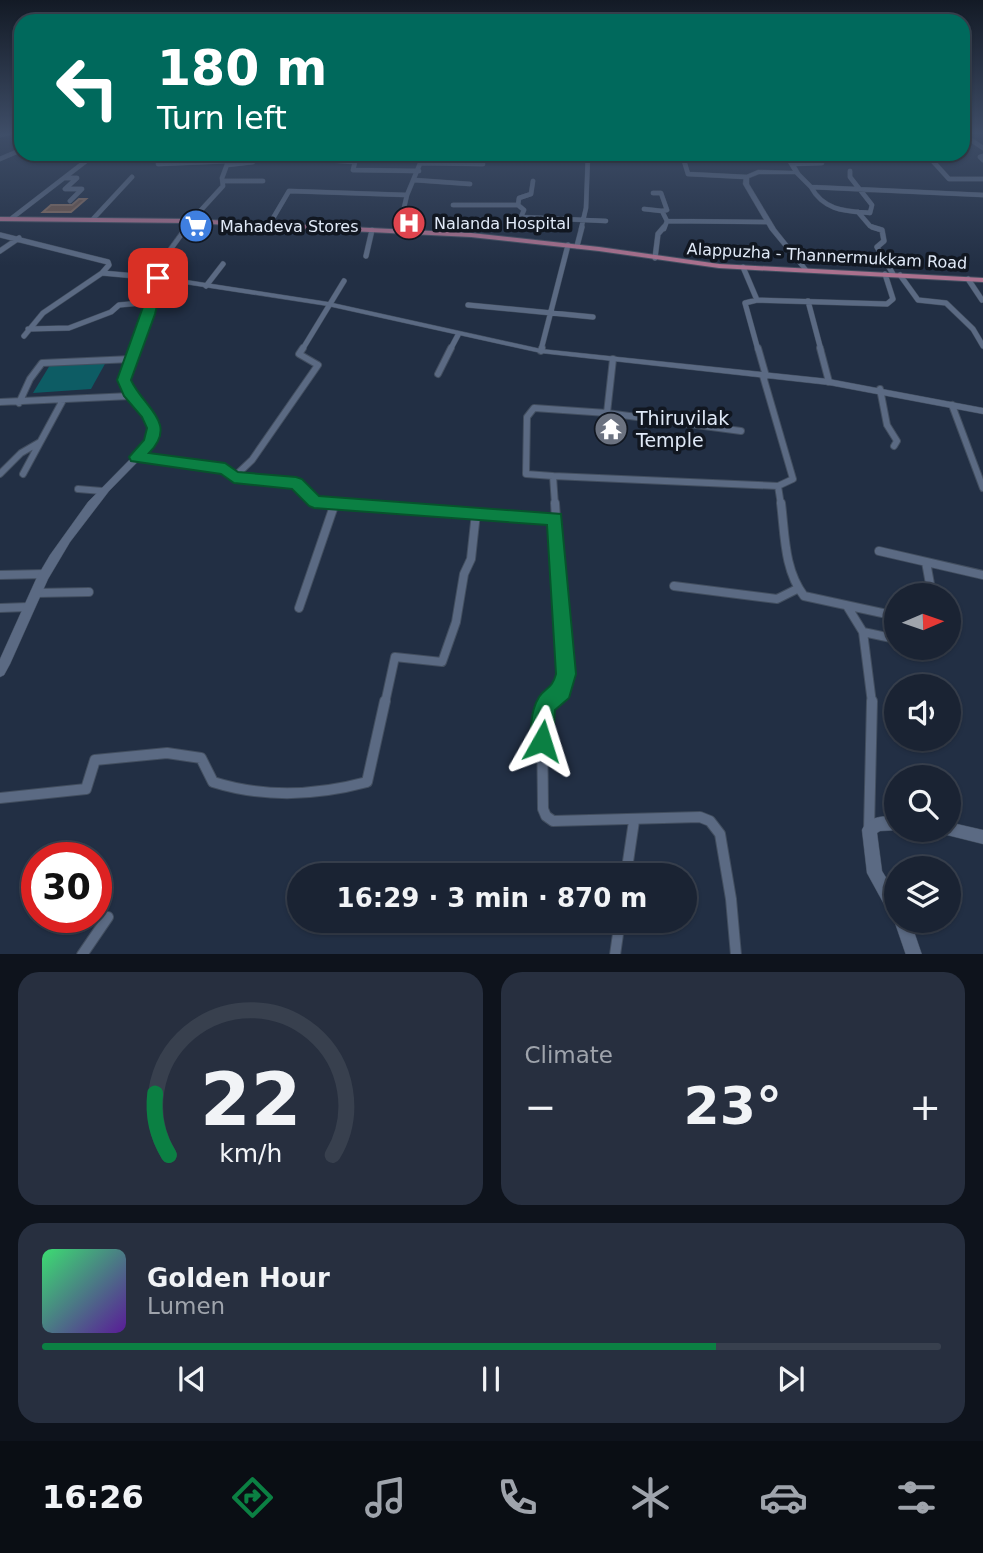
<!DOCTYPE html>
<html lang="en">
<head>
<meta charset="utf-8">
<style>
	:root { --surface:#1a2333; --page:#272f3f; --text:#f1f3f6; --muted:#9fa4ac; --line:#38404e; --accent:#0b8043 }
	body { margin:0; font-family:"DejaVu Sans",sans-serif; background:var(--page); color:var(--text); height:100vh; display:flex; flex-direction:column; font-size:26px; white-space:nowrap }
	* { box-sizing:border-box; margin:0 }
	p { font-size:23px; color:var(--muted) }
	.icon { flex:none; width:38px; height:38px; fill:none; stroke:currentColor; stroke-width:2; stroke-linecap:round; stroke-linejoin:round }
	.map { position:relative; height:954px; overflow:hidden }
	.sheet { display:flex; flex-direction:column; gap:18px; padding:18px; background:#0e131c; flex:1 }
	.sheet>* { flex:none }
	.guide { position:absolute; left:14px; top:14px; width:956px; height:147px; border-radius:21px; box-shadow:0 2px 5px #0004,0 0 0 2px var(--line); background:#00695c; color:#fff; overflow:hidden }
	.needle { width:46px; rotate:88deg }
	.buttons { position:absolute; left:884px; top:583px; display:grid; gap:14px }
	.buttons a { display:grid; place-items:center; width:77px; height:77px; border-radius:50%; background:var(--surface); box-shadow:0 2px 5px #0004,0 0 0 2px var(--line); font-size:35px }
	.speed { position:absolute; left:21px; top:842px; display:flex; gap:14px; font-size:35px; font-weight:700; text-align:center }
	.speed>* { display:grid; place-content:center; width:91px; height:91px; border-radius:50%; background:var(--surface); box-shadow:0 2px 5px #0004,0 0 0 2px var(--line); line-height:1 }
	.speed .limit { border:10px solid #d22; background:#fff; color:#111 }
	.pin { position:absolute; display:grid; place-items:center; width:60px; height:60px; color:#fff; margin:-30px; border-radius:14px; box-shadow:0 4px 10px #0006 }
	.me { position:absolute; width:77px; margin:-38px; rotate:6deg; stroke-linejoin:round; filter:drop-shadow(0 0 5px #0008) }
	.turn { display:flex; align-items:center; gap:24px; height:147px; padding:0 28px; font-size:32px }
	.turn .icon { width:91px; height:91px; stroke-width:2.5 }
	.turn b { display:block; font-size:49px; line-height:60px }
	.big { font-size:52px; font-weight:700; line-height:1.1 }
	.sheet .card { flex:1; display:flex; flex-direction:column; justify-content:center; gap:10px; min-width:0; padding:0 24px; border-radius:21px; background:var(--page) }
	.sheet .dial { align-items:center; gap:0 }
	.dial svg { height:182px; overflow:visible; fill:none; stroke:var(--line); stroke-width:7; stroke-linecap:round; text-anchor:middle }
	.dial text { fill:var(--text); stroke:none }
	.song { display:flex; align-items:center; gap:21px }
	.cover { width:84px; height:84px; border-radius:10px; background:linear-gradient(135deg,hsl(140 70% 55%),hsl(270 70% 35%)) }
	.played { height:7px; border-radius:4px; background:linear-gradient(90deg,var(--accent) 75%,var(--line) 75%) }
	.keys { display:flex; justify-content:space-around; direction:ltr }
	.heat { display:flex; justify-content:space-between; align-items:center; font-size:38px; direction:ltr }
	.sheet .tiles { flex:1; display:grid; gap:18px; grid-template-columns:1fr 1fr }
	.card:last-child { grid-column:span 2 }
	.trip { position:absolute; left:287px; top:863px; width:410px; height:70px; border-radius:35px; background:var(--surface); box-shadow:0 2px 5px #0004,0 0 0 2px var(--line); font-weight:700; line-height:70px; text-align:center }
	.tabs { display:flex; height:112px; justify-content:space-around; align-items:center; background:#0a0e14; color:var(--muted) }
	.tabs .icon { width:49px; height:49px }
	.tabs .on { color:var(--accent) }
	.tabs b { font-size:32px; color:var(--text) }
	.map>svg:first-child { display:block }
	.water { fill:#0d5c64 }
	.building { fill:#775b4c; stroke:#8d7161; stroke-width:2 }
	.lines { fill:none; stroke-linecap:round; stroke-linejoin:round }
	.street-far4-casing { stroke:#424e5f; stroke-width:5 }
	.street-far3-casing { stroke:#424e5f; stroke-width:6 }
	.street-far2-casing { stroke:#424e5f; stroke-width:8 }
	.street-far1-casing { stroke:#424e5f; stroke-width:10 }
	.street-casing { stroke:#424e5f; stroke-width:12 }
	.secondary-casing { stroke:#424e5f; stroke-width:1 }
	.primary-casing { stroke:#424e5f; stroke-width:2 }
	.street-far4 { stroke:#5b6a83; stroke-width:4.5 }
	.street-far3 { stroke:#5b6a83; stroke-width:5 }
	.street-far2 { stroke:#5b6a83; stroke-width:6 }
	.street-far1 { stroke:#5b6a83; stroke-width:8 }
	.street { stroke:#5b6a83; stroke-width:10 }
	.secondary { fill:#5b6a83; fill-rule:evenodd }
	.primary { fill:#ab718e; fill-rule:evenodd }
	.route { fill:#0b8043; stroke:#07532c; stroke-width:2 }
	.labels { text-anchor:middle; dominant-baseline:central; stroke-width:7; stroke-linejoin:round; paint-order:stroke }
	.far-poi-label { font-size:16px; fill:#e0e9f7; stroke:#111721; text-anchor:start }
	.far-street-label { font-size:16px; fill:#e0e9f7; stroke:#111721 }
	.poi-label { font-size:19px; fill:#e0e9f7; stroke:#111721; text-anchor:start }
</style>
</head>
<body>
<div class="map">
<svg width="983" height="955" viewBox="0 0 983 955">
	<rect width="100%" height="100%" fill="#222f44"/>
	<path class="water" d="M106,362l-15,27 -58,4 17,-28z"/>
	<path class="building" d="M79,199h7l-15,13h-28l8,-7h21z"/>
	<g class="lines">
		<defs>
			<path id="street-far4" d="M19,133l-4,5 6,1
				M962,134l21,14
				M0,135l9,-2
				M326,154l1,6 28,2 -2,8 66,1
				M682,154l6,20 58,3
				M917,154l13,4 19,21h34
				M382,156l41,1
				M983,156l-3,1 3,3
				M589,158l48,2 -2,-6
				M0,159l21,-9
				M421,163l62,1
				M158,164l71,-3
				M792,164l30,-1
				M227,165l26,-3 3,-4
				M797,173l14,14 172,8
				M64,178h13l-12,11h17l-12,12
				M414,180l56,4
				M223,181h40
				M811,187c13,24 35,24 59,26l2,-8 -22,-28v-6
				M653,193h8l6,17 -5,1
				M453,205h65l6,5 -3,7 85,4
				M518,205l1,-7 12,-4 2,-13
				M644,209l18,2 5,10 -3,8
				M858,212l12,14 8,3
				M12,218l74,-57 15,-7
				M93,219l39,-42
				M191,221l32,-35 -1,-8 9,-24
				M667,221l101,1
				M269,225l20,-34 118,4
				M399,229l8,-34 17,-41
				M581,229l5,-21 2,-54"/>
			<path id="street-far3" d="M872,227l10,3 2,11 -7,6 16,27
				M398,231l1,-4
				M0,235l108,27 1,3 -7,8 56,5
				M577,246l5,-19
				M0,251l19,-13
				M366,256l6,-26
				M655,258l3,-24 6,-7
				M743,267l14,33
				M900,275l18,25 28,3 27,26 10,17
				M968,279l14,21
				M206,286l17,-22
				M808,301l13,49
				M468,305l125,12
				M28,329l41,-1 42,-16 8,-7 33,-3
				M24,336l19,-23 59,-40
				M302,350l42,-69
				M450,350l8,-15
				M541,350l27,-105
				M758,350l-13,-47 12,-3 130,4 6,-5 -8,-25"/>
			<path id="street-far2" d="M758,348l8,28
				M820,348l9,34
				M541,351l1,-3
				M438,374l13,-26
				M763,376l30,103 -15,7 3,19
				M880,389l7,36 10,16 -3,5
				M0,402l131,-6
				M19,403l11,-24 12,-16 90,-4
				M952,405l31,83
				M607,413l6,-54
				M136,457l89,12 9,8 18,-17 66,-95 -19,-11 4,-6
				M0,474l21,-21 19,-11
				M23,474l40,-74
				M553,476l225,10
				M234,477l62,6 19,19 39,3
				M78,489l24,2
				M555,505l-2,-29 -27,-2 1,-57 7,-9 73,5 134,18"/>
			<path id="street-far1" d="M329,503l226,16
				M781,503c4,32 3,67 23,93l92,20
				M879,551l104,24
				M926,562l6,33
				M0,575l45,-1
				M674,586l103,13 20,-10
				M35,593l54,-1
				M847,606l16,26 9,71
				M0,608l28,-1
				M299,608l36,-105
				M863,632l33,7
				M385,703l10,-46 47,5 14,-40 8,-48 7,-15 5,-46
				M547,703l15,-12 4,-17 -11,-171"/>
			<path id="street" d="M549,701l-7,17 1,91 3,7 7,5 147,-4 10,4 10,13 11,65 5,56
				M0,798l86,-9 9,-29 72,-7 34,5 12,24c51,16 102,14 154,0l18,-81
				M869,830l3,-129
				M626,875l8,-54
				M82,955l26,-38
				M615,955l5,-35"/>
			<path id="secondary" d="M783,154h6l11,19 -1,1h-40l-10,4v6l27,45 32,40 -3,2 -2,-1 -33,-40 -27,-46 1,-8 14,-6 35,1z
				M189,220l5,1 -34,47v8l168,26 213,47 288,30 154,29v6l-154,-29 -288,-32 -213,-47 -169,-26c-2,15 -5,29 -10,43 -6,16 -21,41 -21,57 0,26 36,28 29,62l-48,49 -39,51 -22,37 -38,85 -6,11 -4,2v-18l37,-82 13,-22 38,-53 60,-61c7,-32 -30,-36 -28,-64l24,-61 6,-24 4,-24z
				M896,816v14h2l-18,1 -3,2 5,38 14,23v26h14l12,35h-16l-12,-35 1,-3 -5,-2 -23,-42 -5,-43c6,-14 21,-14 34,-14z
				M948,822l35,8v14l-40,-10 -2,-4h7z"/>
			<path id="primary" d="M0,217l191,2 280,14 128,14 120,17 264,14v4l-264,-14 -120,-17 -128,-14 -280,-14 -191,-2z"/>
		</defs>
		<use href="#street-far4" class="street-far4-casing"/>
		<use href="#street-far3" class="street-far3-casing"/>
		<use href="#street-far2" class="street-far2-casing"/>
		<use href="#street-far1" class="street-far1-casing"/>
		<use href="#street" class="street-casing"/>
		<use href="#secondary" class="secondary-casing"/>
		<use href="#primary" class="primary-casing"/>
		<use href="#street-far4" class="street-far4"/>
		<use href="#street-far3" class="street-far3"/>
		<use href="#street-far2" class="street-far2"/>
		<use href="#street-far1" class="street-far1"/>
		<use href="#street" class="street"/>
		<use href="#secondary" class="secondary"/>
		<use href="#primary" class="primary"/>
	</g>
	<linearGradient id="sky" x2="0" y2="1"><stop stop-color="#131a25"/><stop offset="0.5" stop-color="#3e4d67"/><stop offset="1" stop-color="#3e4d67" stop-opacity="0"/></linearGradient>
	<rect width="983" height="266" fill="url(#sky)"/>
	<path class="route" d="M154,276l10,2 -9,36 -24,66c12,27 48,43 18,73l76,10 13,9 58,5 6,2 17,17 242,18 15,160 -7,24 -14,12 -2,31 -4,8 -7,3 -8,-3c-6,-14 -3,-39 5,-52 7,-10 13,-8 17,-23l-9,-149 -233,-17 -5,-2 -17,-17 -58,-6 -13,-9 -90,-13 -2,-4 15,-17 3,-12 -5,-11 -18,-21 -7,-16z"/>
	<defs>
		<symbol id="hospital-disc" viewBox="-11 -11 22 22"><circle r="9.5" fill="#e0444e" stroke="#111721"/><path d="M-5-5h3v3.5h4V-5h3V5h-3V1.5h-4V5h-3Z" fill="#fff"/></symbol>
		<symbol id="supermarket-disc" viewBox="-11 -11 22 22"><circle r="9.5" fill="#3f7fe0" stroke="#111721"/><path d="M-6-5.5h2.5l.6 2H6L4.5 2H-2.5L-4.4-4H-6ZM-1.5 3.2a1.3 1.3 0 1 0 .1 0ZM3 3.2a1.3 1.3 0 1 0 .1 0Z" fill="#fff"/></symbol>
		<symbol id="temple-disc" viewBox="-11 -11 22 22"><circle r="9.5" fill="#6b7280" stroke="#111721"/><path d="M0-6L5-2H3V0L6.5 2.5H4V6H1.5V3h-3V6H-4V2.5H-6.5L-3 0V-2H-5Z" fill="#fff"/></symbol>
	</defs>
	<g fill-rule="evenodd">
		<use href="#hospital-disc" x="390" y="204" width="38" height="38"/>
		<use href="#supermarket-disc" x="177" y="207" width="38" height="38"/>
		<use href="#temple-disc" x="592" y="410" width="38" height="38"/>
	</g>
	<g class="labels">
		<g class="far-poi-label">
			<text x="434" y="223">Nalanda Hospital</text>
			<text x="220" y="226">Mahadeva Stores</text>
		</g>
		<g class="far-street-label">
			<text transform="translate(827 256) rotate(3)">Alappuzha - Thannermukkam Road</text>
		</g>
		<g class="poi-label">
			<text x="636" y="418">Thiruvilak<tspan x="636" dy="22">Temple</tspan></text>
		</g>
	</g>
</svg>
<div class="buttons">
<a><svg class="needle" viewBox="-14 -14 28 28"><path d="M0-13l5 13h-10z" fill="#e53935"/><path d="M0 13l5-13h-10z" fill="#9fa4ac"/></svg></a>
<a><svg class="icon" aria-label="sound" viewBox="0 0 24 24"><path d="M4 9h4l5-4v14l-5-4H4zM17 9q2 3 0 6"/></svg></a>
<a><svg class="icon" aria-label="search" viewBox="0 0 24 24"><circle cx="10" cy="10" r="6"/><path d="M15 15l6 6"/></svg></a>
<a><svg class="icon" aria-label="layers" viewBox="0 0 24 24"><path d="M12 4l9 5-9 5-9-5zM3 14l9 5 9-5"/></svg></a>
</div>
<div class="speed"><div class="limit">30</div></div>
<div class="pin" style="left:158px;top:278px;background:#d93025"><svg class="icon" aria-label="arrive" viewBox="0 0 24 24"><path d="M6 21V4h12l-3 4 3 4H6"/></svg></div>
<svg class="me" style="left:542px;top:741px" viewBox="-20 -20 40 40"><path d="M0-17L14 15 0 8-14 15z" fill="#0b8043" stroke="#fff" stroke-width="4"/></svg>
<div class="trip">16:29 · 3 min · 870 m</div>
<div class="guide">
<div class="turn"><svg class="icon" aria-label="left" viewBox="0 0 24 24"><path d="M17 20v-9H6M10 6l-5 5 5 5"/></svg><div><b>180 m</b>Turn left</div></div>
</div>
</div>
<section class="sheet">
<div class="tiles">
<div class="card dial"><svg viewBox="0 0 100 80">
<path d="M14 69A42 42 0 1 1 86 69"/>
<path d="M14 69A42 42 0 0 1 8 42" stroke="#0b8043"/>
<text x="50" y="56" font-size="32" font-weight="700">22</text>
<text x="50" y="72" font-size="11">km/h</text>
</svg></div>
<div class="card"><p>Climate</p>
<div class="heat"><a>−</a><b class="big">23°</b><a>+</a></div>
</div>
<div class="card">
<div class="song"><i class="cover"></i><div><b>Golden Hour</b><p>Lumen</p></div></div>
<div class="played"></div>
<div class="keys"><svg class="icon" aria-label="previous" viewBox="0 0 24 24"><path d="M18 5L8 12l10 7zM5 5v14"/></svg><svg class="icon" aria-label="pause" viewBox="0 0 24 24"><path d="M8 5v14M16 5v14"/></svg><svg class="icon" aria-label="next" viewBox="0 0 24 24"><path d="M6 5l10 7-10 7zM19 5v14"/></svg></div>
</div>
</div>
</section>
<nav class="tabs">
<b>16:26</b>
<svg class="icon on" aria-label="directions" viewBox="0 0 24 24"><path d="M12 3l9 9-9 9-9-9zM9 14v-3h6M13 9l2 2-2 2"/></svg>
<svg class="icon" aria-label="music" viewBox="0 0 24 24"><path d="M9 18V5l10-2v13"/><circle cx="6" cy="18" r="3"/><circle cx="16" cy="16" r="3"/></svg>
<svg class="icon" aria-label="phone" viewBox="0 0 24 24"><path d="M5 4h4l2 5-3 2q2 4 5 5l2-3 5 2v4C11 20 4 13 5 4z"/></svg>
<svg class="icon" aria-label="climate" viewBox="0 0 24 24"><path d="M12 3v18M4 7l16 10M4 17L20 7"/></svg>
<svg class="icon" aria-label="car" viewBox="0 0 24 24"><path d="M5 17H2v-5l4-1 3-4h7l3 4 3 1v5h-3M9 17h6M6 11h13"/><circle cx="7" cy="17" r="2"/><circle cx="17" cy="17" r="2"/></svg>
<svg class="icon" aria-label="filters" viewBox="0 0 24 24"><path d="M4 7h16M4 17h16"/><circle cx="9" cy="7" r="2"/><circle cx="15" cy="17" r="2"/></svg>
</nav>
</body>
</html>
